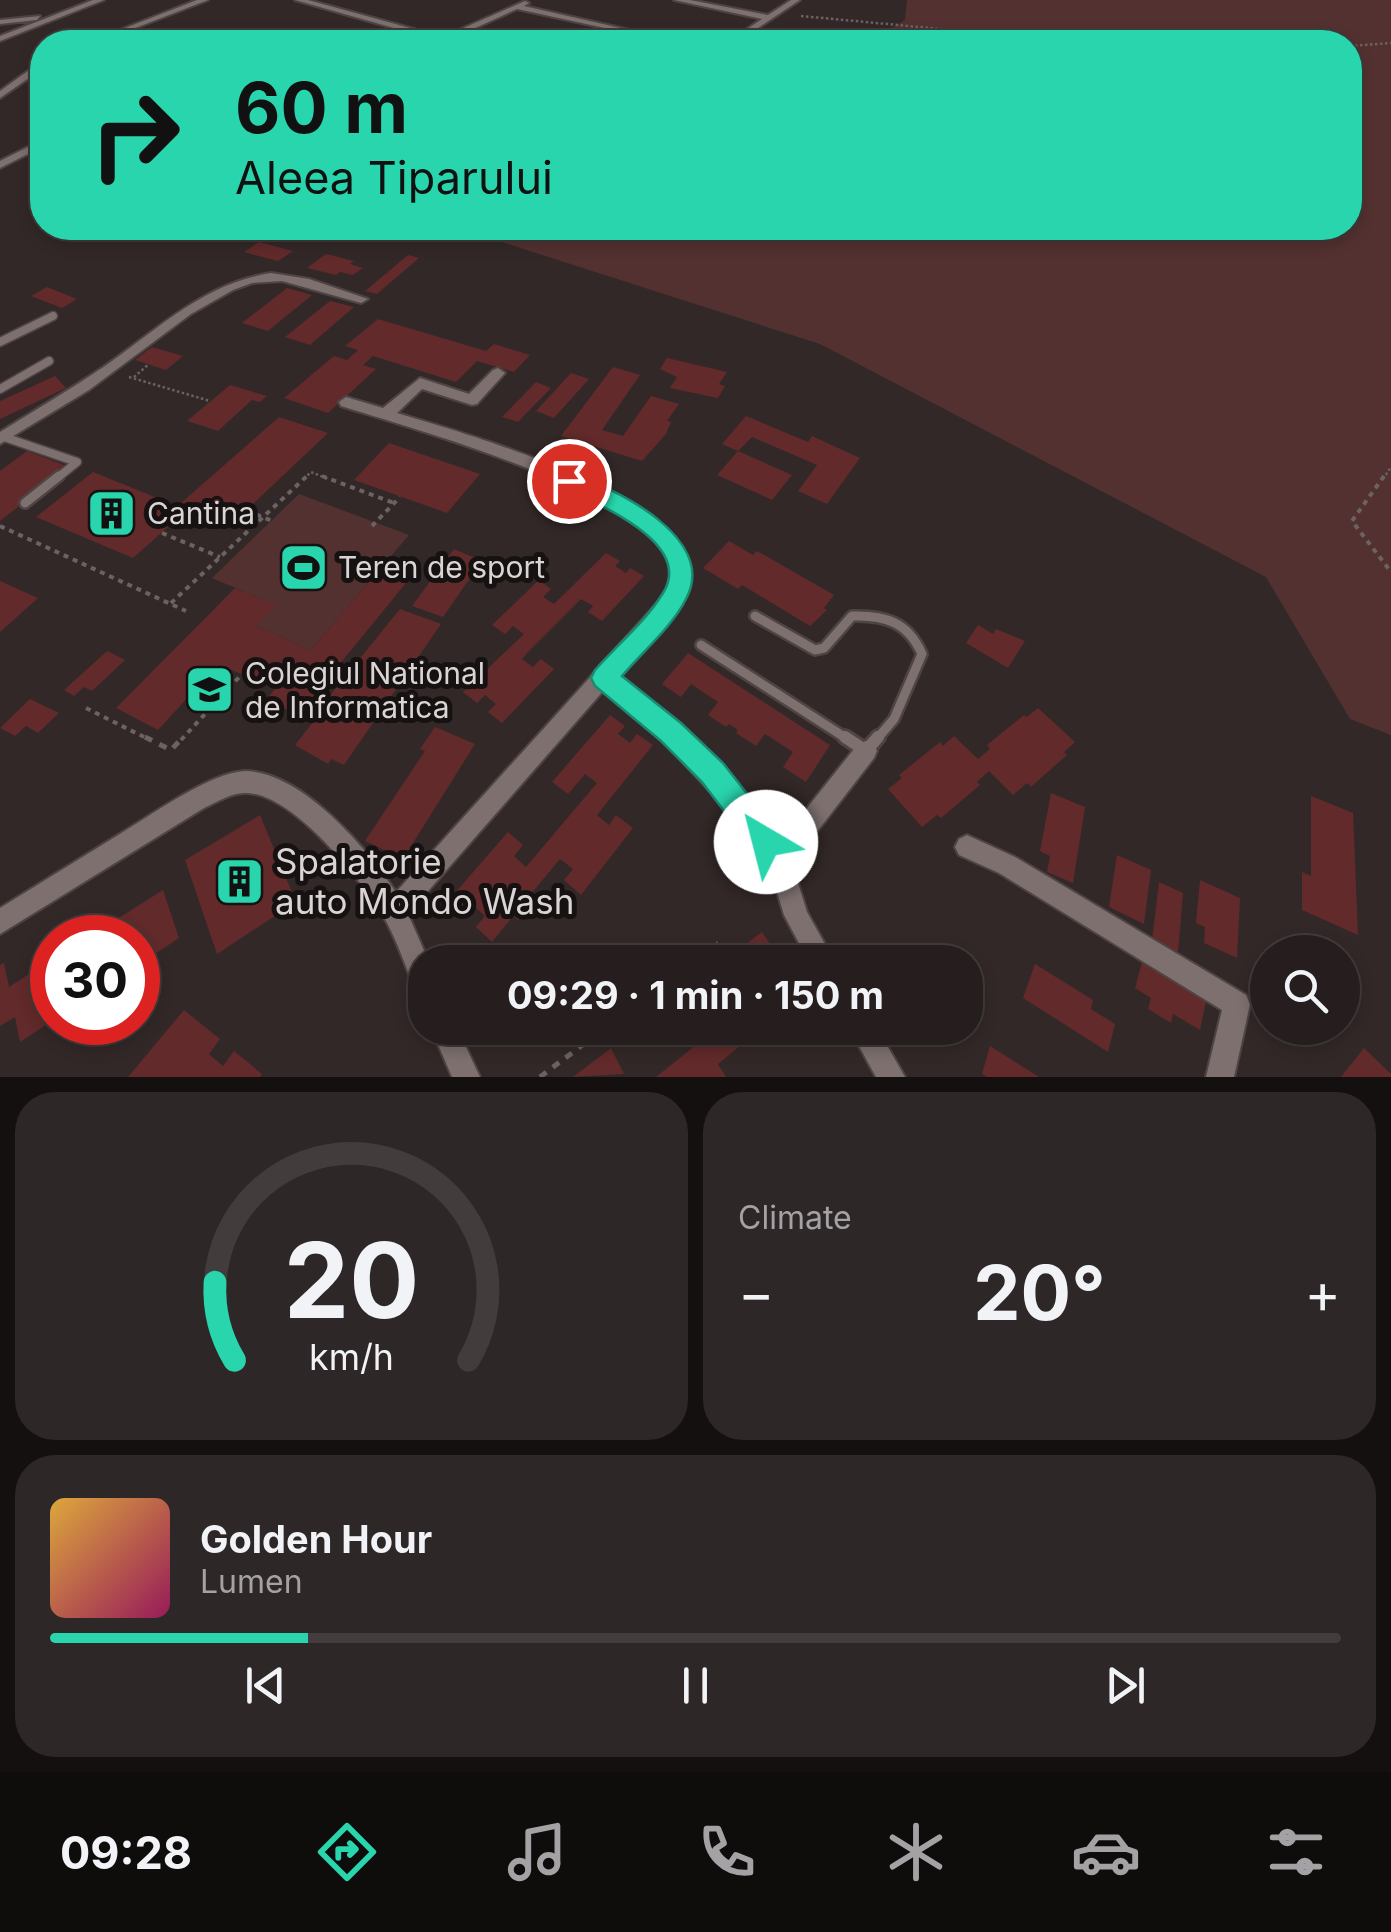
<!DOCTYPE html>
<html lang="en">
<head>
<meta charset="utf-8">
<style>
	:root { --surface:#261e1e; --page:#2e2727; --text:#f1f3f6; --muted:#a4a2a4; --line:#423c3c; --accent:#28d5ad }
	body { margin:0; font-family:Inter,sans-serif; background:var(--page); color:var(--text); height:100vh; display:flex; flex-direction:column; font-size:38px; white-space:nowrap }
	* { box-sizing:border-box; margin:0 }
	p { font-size:32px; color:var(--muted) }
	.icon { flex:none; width:55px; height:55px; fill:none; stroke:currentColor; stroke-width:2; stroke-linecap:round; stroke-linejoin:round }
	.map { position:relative; height:1077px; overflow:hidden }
	.drawer { display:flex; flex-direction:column; gap:15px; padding:15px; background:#151010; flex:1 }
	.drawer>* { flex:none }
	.banner { position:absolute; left:30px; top:30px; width:1332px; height:210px; border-radius:40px; box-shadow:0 5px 15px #0003,0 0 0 2px var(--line); background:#28d5ad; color:#111; overflow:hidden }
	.tools { position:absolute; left:1250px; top:935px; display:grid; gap:20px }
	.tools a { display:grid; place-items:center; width:110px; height:110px; border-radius:50%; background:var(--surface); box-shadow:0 5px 15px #0003,0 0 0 2px var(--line); font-size:50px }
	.speed { position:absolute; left:30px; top:915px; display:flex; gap:20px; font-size:50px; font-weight:700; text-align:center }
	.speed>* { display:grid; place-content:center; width:130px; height:130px; border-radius:50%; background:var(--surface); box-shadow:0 5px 15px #0003,0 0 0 2px var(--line); line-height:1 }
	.speed .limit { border:15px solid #d22; background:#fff; color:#111 }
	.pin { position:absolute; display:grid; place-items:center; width:85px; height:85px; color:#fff; margin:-42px; border:5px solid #fff; border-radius:50%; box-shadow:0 2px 10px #0007 }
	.me { position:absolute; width:110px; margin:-55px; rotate:323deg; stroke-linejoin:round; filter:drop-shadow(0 0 8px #0008) }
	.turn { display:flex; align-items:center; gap:35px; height:210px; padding:0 40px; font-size:45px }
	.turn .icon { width:130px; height:130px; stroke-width:2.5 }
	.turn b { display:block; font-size:70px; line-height:85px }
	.big { font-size:75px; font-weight:700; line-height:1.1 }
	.drawer .widget { flex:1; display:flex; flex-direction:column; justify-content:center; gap:15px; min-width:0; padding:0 35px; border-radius:40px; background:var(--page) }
	.drawer .dial { align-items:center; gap:0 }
	.dial svg { height:260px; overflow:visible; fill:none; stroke:var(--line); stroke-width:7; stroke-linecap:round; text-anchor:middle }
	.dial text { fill:var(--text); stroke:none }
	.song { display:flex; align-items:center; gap:30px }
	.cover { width:120px; height:120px; border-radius:15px; background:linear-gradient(135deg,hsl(40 70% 55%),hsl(330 70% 35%)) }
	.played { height:10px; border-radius:5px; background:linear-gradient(90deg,var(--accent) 20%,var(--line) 20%) }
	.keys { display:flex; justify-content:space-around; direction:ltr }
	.heat { display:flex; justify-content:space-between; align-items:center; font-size:55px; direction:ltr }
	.drawer .tiles { flex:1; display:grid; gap:15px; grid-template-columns:1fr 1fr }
	.widget:last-child { grid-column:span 2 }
	.trip { position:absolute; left:408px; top:945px; width:575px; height:100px; border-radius:40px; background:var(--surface); box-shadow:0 5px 15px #0003,0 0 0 2px var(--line); font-weight:700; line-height:100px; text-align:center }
	.tab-bar { display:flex; height:160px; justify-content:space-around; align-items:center; background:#0f0c0c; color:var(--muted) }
	.tab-bar .icon { width:70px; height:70px }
	.tab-bar .active { color:var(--accent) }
	.tab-bar b { font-size:45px; color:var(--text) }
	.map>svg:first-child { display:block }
	.green { fill:#533130 }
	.building { fill:#622a2a }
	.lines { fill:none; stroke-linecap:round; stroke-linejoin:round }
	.lane-far2-casing { stroke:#4d4443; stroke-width:11 }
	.lane-far1-casing { stroke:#4d4443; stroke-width:14 }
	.lane-casing { stroke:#4d4443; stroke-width:18 }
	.street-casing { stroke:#4d4443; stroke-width:4 }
	.path-far2 { stroke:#6b6262; stroke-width:2.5; stroke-dasharray:2.5 2.5; stroke-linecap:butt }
	.path-far1 { stroke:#6b6262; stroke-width:4; stroke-dasharray:5 5; stroke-linecap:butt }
	.path { stroke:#6b6262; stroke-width:5; stroke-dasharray:8 8; stroke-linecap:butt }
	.lane-far2 { stroke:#7d706f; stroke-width:8 }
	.lane-far1 { stroke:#7d706f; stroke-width:9 }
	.lane { stroke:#7d706f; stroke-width:12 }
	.street { fill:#7d706f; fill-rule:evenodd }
	.route { fill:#28d5ad; stroke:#1a8a70; stroke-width:2.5 }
	.labels { text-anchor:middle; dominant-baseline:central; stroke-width:10; stroke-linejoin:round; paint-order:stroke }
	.poi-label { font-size:30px; fill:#dbd4d4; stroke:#171212; text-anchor:start }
	.near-poi-label { font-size:35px; fill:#dbd4d4; stroke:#171212; text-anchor:start }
</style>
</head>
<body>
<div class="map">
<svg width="1391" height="1077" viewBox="0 0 1391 1077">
	<rect width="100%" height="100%" fill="#332828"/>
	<path class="green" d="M907,0h484v735l-41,-16 -84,-142 -446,-233 -362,-116h892v-186h-482l37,-22z
		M299,494l110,41 -98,115 -55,-24 19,-21 -63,-27z"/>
	<path class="building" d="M259,242l34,9 -15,10 -34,-9z
		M326,254l28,7 -4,3 13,4 -10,7 -13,-3 -4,3 -29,-7z
		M408,255l11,3 -42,36 -12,-3z
		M47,287l30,12 -15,9 -31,-12z
		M287,288l25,7 -44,36 -26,-8z
		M330,301l24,6 -44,38 -25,-8z
		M378,319l108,32 8,-7 36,11 -16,17 -37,-11 -21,21 -83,-26 -10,9 13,4 -48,44 -44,-15 50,-42 13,4 11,-10 -13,-4z
		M152,347l31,9 -17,14 -31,-10z
		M667,358l60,14 -8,12 6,2 -7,12 -48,-10 7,-11 -17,-8z
		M613,367l27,8 -38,55 21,6 28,-40 28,8 -12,17 4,1 -5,12 -24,27 -81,-25z
		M571,373l18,6 -35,39 -18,-7z
		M55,376l11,12 -66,31v-18z
		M536,382l15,6 -33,34 -16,-5z
		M230,385l37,11 -7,6 -8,-2 -34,31 -31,-10z
		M746,416l62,26 4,-6 48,22 -33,46 -29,-13 19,-26 -65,-28 -14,14 -16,-7z
		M279,417l49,16 -95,90 -52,-20z
		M389,443l91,31 -33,39 -93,-33z
		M27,451l42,16 -69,54v-50z
		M738,451l54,24 -20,25 -55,-25z
		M93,472l94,38 -54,48 -97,-41z
		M729,541l24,14 4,-4 77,44 -10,13 3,2 -17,16 -68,-41 -4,4 -35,-21z
		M454,549l28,12 -39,56 -31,-11z
		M606,553l14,8 -5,5 11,7 4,-5 14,8 -42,45 -14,-9 5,-6 -12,-7 -51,51 -8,9 11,8 8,-8 13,10 -52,54 -14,-11 8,-8 -11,-9 -8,8 -14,-11 61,-58 -11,-8 -8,8 -13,-9 47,-45 12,9 -8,8 11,7z
		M391,556l28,11 -121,148 -32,-15 9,-11 -52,-23 -3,4 -5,-2 -57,62 -42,-22 119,-120 41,17 -20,21 55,24z
		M0,581l38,17 -38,34z
		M400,609l41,15 -97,141 -13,-6 -3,5 -33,-19 22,-28 -3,-2z
		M978,625l15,9 3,-5 29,12 -17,27 -42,-25z
		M107,651l18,9 -33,31 -8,-4 -10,9 -10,-6z
		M688,653l142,92 -24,37 -23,-15 10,-15 -28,-18 -9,12 -20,-13 2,-3 -9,-6 -3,3 -18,-12 10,-13 -27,-18 -10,13 -19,-13z
		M30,699l29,14 -21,20 -12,-7 -11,10 -15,-8z
		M1038,708l37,34 -11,10 3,3 -36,32 -4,-4 -14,12 -24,-24 -12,11 3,3 -39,33 -4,-3 -15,12 -34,-38 14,-11 -3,-3 41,-33 3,4 11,-10 24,23 12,-10 -3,-4 37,-30 3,2z
		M610,715l15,11 -7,8 12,9 7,-9 16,11 -56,70 12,10 7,-10 17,13 -52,67 -17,-15 9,-11 -13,-10 -29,35 5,5 -18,21 -5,-4 -21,26 -16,-15 9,-11 -12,-11 -10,11 -15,-15 60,-69 15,13 -9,11 12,11 71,-84 -12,-9 -17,20 -16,-12z
		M435,727l40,17 -72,115 -38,-18 60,-90 -5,-2z
		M1051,793l34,14 -12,76 -26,-11 3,-16 -10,-5z
		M1311,796l42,17 5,122 -56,-25v-38l9,4z
		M260,815l36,87 -79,52 -32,-94z
		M1117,855l34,15 -7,54 -35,-17z
		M1200,880l40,18 -3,60 -33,-15 1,-16 -9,-4z
		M1159,882l24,11 -5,60 -26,-12z
		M163,890l16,48 -41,27v-27h-51z
		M762,932l14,21 -9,7 2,2h-47z
		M52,959v62l-32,21 -5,-25 -15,9v-61l4,-2 5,24z
		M1142,962l64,39 -6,29 -27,-16 -2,9 -23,-14 3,-11 -16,-10z
		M1035,964l58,36 -2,9 24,15 -7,28 -85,-54z
		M184,1010l36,29 -11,15 14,12 11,-15 28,23 -2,3h-132z
		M717,1028h45l-44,36 8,13h-70z
		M990,1046l49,31h-52l-5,-3z
		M611,1048l13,26 -51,3z
		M1364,1048l27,26v3h-50z"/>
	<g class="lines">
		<defs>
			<path id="lane-far2" d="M0,342l53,-26
				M0,389l49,-28
				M4,437l73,25 -21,17"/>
			<path id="lane-far1" d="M25,503l34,-27
				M755,616l60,34 9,-2 28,-32c33,-1 56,6 70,38l-28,65 -18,21
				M701,645l148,95"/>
			<path id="lane" d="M845,737l21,14 12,-14"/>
			<path id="street" d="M93,0h11l-104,41v-5z
				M197,0h11l-109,42h-10z
				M295,0h13l135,37 82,-36 4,2 -5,3 158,36h-13l-152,-33 -66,30 5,3h-13z
				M674,0h16l78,15 23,-15h9l-63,42h-9l34,-23z
				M40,16l-3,4 -37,4v-4z
				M39,63h3v6l-42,29v-7z
				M42,140v7l-42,21v-7z
				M271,273l38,6 59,20 -7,4 -79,-22 -30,2 -19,7 -42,24 -102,76 -89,54v-12c35,-22 71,-43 105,-66 53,-37 99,-83 166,-93z
				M498,368l7,5 -28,31 -5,1 -50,-16 -25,24c62,19 322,89 289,181 -5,16 -56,66 -69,82 61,49 118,100 163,166l78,-98 8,-3 8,3 3,7 -3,7 -82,106 15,48 28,50h-26l-25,-47 -13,-43 -40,-58 -63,-68 -64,-56 -196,224 21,48h-4v34l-9,-4c-10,-24 -18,-49 -30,-71 -23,-39 -91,-126 -139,-128 -15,-1 -30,9 -43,15l-204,126v-26c41,-25 82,-51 123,-76 30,-18 88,-60 122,-61 56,0 123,78 151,121l272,-301c2,-12 5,-27 -2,-37 -42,-67 -249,-124 -325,-148l-2,-4 7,-5 37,11 37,-30 49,16 24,-24z
				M967,835l48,22 231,138 4,9 -16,73h-28l16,-67 -223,-137 -40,-18 -4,-8 4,-8z
				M431,1028h26l23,49h-28z
				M849,1028h28l28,49h-29z"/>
		</defs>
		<use href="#lane-far2" class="lane-far2-casing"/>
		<use href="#lane-far1" class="lane-far1-casing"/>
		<use href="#lane" class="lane-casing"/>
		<use href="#street" class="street-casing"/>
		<path class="path-far2" d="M801,16l280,26
			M1350,46l41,-3
			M129,377l81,24
			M134,377l15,-13
			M304,479l7,-7 17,7
			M1383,479l8,-12"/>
		<path class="path-far1" d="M322,476l72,27
			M1384,476l-32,45 39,51
			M247,511l28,11
			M0,526l186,85
			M372,526l28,-29
			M162,533l58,24
			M171,603l136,-127
			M86,708l64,32
			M181,740l61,-66"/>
		<path class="path" d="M145,737l26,13 12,-13
			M691,962l27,-19
			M540,1077l65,-49"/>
		<use href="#lane-far2" class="lane-far2"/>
		<use href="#lane-far1" class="lane-far1"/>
		<use href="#lane" class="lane"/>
		<use href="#street" class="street"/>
	</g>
	<path class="route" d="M569,473c45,14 150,65 117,126 -14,28 -44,53 -64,77l59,47 42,40 54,69 5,10 -5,11 -11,5 -10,-5 -54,-71 -41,-41 -66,-55 -4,-8 4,-8c22,-25 51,-49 68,-77 32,-51 -69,-90 -102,-107l-3,-5 3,-6z"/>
	<defs>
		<symbol id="building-square" viewBox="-11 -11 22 22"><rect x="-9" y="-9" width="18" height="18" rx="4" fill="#28d5ad" stroke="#171212"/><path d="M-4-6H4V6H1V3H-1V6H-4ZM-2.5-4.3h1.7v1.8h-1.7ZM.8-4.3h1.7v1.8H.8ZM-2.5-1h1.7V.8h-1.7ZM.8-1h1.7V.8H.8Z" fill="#111"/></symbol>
		<symbol id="stadium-square" viewBox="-11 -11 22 22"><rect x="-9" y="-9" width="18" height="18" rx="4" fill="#28d5ad" stroke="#171212"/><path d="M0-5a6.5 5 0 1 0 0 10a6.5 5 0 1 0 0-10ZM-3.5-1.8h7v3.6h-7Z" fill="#111"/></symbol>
		<symbol id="university-square" viewBox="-11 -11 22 22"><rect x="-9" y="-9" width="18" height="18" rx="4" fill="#28d5ad" stroke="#171212"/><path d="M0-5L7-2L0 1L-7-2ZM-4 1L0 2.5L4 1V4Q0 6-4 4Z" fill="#111"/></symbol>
	</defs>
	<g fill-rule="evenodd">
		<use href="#building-square" x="84" y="486" width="55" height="55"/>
		<use href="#stadium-square" x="276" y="540" width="55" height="55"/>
		<use href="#university-square" x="182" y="662" width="55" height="55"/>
		<use href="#building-square" x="212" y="854" width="55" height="55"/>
	</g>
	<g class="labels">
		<g class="poi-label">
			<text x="147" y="513">Cantina</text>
			<text x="338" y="567">Teren de sport</text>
			<text x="245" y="673">Colegiul National<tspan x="245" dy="34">de Informatica</tspan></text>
		</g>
		<g class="near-poi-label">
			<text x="275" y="861">Spalatorie<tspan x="275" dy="40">auto Mondo Wash</tspan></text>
		</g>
	</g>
</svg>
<div class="tools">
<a><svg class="icon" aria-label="search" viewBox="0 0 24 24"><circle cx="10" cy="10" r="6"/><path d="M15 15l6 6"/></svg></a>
</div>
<div class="speed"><div class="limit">30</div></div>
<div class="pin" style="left:569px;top:481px;background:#d93025"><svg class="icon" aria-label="arrive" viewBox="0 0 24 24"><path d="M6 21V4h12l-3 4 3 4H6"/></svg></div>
<svg class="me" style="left:766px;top:842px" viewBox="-20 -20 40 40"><circle r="19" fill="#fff"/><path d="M0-13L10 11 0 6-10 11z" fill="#28d5ad"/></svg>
<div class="trip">09:29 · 1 min · 150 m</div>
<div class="banner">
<div class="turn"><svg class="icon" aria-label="right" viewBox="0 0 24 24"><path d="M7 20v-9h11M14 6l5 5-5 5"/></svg><div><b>60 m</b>Aleea Tiparului</div></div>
</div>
</div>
<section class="drawer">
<div class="tiles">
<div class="widget dial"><svg viewBox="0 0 100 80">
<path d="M14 69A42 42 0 1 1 86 69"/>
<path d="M14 69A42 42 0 0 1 8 45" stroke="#28d5ad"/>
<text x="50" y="56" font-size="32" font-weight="700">20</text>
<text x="50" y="72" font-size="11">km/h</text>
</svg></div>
<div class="widget"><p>Climate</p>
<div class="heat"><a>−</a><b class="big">20°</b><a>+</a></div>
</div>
<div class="widget">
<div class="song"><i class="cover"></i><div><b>Golden Hour</b><p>Lumen</p></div></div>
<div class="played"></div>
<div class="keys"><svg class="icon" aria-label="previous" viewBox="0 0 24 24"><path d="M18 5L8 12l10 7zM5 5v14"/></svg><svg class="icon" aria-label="pause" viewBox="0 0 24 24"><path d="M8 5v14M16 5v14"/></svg><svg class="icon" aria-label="next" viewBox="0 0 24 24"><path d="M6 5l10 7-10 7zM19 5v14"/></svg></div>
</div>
</div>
</section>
<nav class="tab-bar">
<b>09:28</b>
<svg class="icon active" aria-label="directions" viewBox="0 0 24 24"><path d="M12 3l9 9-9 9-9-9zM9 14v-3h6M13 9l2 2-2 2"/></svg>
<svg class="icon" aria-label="music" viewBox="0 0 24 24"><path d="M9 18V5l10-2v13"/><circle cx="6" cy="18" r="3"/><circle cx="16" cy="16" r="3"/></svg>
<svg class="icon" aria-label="phone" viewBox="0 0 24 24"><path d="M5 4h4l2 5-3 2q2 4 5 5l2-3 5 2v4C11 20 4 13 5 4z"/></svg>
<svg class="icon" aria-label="climate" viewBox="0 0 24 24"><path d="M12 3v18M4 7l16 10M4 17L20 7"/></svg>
<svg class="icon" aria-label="car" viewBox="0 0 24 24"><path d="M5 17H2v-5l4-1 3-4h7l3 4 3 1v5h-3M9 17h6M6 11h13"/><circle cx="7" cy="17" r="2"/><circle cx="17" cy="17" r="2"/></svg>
<svg class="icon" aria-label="filters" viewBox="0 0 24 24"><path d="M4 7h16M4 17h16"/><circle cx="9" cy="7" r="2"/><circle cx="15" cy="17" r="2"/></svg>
</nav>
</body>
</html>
